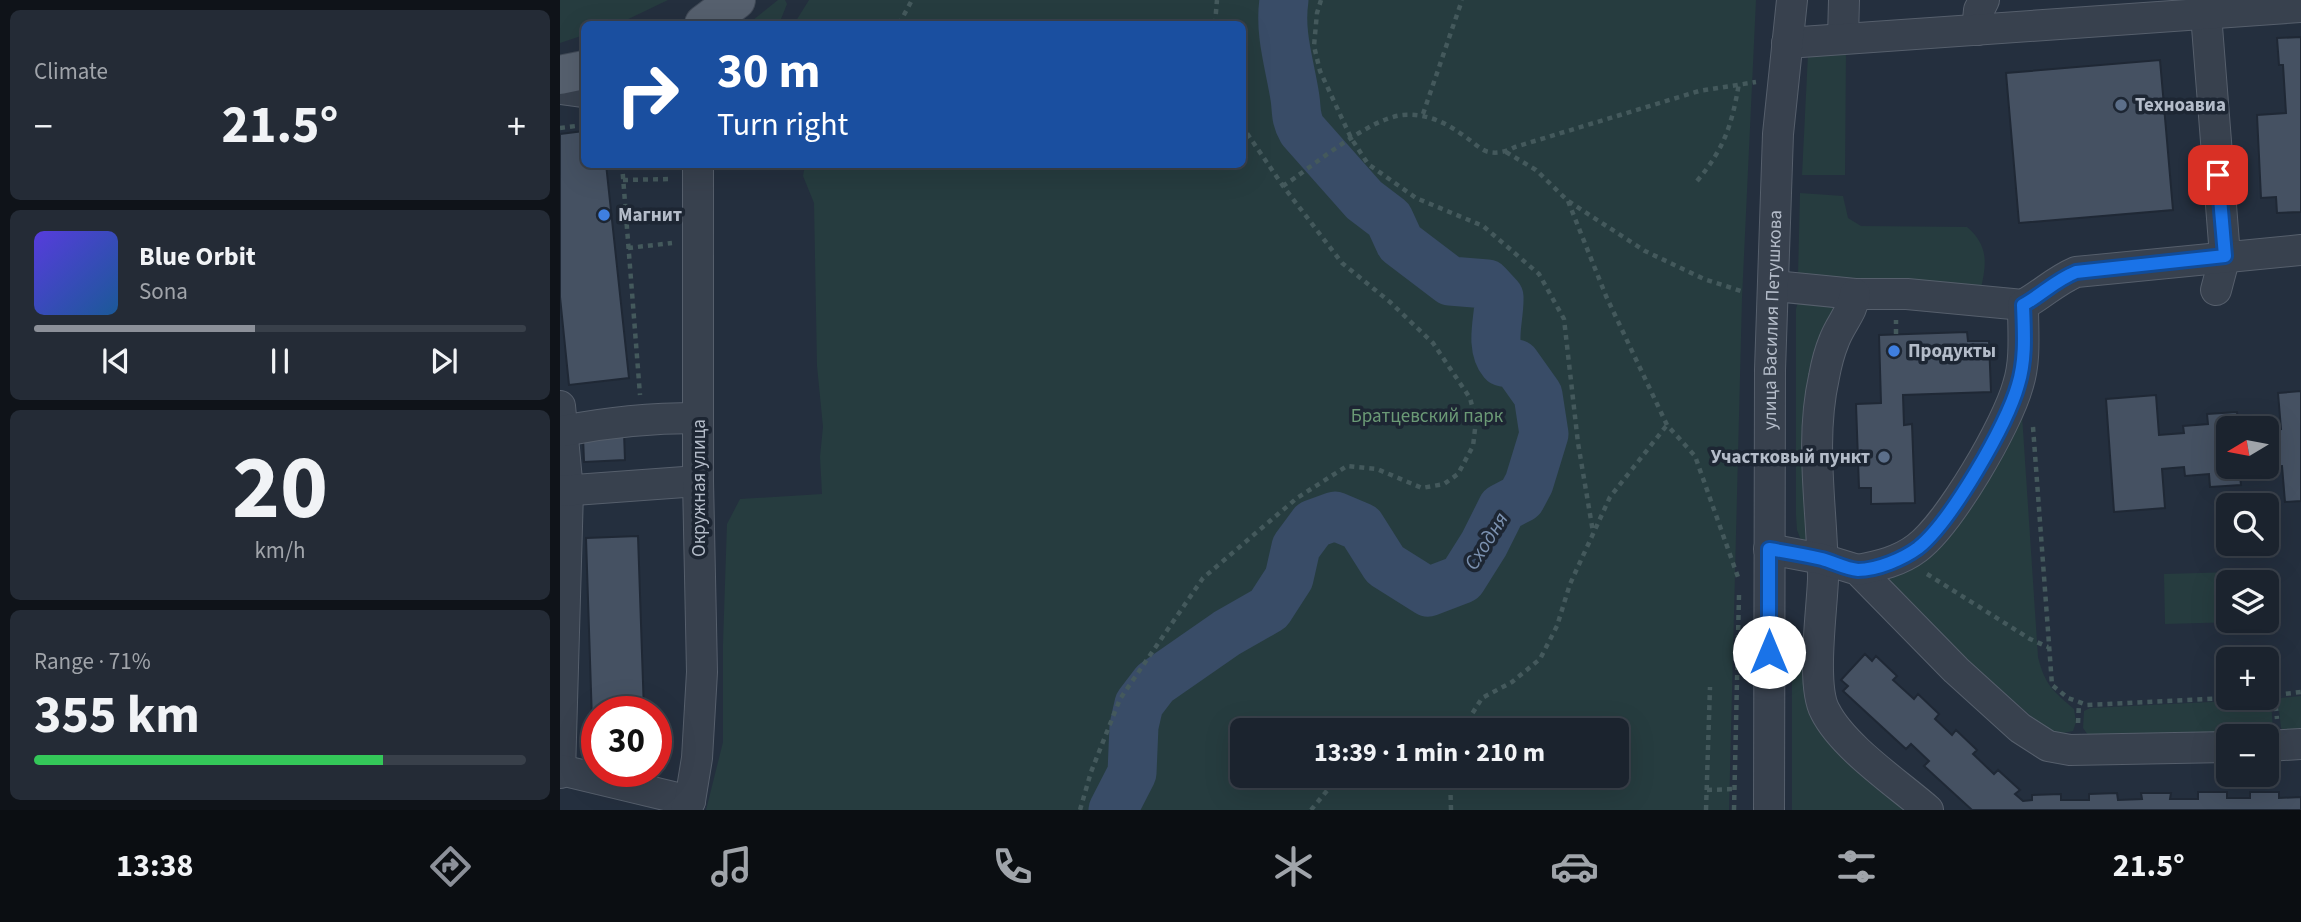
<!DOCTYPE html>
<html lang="en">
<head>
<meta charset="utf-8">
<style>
	:root { --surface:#1b232e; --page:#242b36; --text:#f1f3f6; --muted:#a0a4aa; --line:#39404a; --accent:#8c9099 }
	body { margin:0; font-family:"Source Sans 3",sans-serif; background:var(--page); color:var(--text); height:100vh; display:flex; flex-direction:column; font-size:26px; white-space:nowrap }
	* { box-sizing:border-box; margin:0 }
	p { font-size:23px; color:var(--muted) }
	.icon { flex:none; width:38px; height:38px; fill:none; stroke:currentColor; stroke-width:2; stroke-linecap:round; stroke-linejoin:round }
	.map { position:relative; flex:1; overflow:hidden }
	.sheet { display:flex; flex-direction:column; gap:10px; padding:10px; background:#0f1319; width:560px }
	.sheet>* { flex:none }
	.banner { position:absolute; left:21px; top:21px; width:665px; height:147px; border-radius:10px; box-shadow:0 7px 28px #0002,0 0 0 2px var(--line); background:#1a4fa0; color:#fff; overflow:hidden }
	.needle { width:46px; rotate:260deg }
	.buttons { position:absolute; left:1656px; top:416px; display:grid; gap:14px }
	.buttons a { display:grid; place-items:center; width:63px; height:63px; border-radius:10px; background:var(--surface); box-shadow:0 7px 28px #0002,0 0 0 2px var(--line); font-size:35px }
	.speed { position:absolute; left:21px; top:696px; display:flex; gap:14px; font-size:35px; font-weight:700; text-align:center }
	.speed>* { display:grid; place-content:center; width:91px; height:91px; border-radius:50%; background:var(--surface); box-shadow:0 7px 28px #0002,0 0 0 2px var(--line); line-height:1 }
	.speed .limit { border:10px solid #d22; background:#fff; color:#111 }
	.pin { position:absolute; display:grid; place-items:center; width:60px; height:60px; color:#fff; margin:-30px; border-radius:14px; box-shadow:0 4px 10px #0006 }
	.me { position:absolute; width:77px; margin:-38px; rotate:0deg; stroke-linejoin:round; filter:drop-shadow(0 0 5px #0008) }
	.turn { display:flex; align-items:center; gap:24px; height:147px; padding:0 21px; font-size:32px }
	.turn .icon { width:91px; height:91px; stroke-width:2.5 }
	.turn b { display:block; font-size:49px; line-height:60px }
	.big { font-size:52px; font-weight:700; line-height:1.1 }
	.sheet .widget { flex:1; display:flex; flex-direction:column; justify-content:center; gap:10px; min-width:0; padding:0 24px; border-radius:10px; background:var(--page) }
	.sheet .dial { align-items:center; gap:0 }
	.dial b { font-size:91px; line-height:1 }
	.song { display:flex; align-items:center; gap:21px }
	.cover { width:84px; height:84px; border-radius:10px; background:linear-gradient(135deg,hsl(250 70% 55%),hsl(210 70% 35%)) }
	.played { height:7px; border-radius:4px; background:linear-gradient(90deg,var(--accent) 45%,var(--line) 45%) }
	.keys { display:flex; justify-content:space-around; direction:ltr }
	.heat { display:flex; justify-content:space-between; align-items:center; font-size:38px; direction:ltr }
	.charge { height:10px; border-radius:5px; background:linear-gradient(90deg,#34c759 71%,var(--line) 0) }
	.trip { position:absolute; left:670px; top:718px; width:399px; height:70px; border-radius:10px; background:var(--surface); box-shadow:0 7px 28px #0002,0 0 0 2px var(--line); font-weight:700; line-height:70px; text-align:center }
	.tabs { display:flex; height:112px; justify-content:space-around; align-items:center; background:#0b0e12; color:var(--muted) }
	.tabs .icon { width:49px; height:49px }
	.tabs .active { color:var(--accent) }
	.tabs b { font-size:32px; color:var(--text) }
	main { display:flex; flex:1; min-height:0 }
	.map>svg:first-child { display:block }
	.green { fill:#263c3f; fill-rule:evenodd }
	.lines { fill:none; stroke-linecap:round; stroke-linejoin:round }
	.river { stroke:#394c67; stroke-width:49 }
	.building { fill:#455162; stroke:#1f2835; stroke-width:2 }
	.minor-casing { stroke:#565f6c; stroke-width:32 }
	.major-casing { stroke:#414a57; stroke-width:40 }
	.path { stroke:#44595c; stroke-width:4.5; stroke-dasharray:5 5; stroke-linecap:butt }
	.minor { stroke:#38414e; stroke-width:30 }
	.major { stroke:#56606e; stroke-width:38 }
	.route-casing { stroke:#114b97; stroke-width:18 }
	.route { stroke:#1a73e8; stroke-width:12 }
	.service-dot { fill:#5c6f8a; stroke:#1d2633; stroke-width:2.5 }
	.shop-dot { fill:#3f7fe0; stroke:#1d2633; stroke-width:2.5 }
	.labels { text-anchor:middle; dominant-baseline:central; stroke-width:7; stroke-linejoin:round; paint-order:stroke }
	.poi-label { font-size:19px; font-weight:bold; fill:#b4bcc9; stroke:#1d2633; text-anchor:start }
	.street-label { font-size:19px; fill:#b4bcc9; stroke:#1d2633 }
	.park-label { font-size:19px; fill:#6b9a76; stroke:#1d2633 }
	.water-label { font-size:21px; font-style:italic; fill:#7c92b1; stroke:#1d2633 }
</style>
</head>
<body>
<main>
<section class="sheet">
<div class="widget"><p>Climate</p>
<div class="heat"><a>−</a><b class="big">21.5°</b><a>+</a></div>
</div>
<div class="widget">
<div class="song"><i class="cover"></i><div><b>Blue Orbit</b><p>Sona</p></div></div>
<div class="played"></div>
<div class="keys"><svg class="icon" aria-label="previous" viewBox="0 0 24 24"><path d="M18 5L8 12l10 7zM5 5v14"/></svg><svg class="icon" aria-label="pause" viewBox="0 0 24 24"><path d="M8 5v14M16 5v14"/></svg><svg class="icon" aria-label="next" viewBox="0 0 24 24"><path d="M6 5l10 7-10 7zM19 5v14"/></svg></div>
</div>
<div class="widget dial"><b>20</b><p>km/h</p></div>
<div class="widget"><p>Range · 71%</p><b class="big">355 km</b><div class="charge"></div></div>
</section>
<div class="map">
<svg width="1741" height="810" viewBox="0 0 1741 810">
	<rect width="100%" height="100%" fill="#242f3e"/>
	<path class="green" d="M0,0h108l-50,24h-34v11l-24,8z
		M218,0h7l2,4 -8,20h-31z
		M249,0h947l-14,298 -13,512h-1023l17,-68v-98l4,-120 13,-25 82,-5 -2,-37 3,-30 -6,-61 -3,-163 -11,-27 2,-11 437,-1v-140h-448zM682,730h375v45h-375z
		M1286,50l-1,125h-43l6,-121z
		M1240,193l43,3 5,22 13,8 106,1c21,18 20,35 14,61l-183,-12z
		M1238,302l36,1 2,12 -28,226 -7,-1 -4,-10 -1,-15v-206z
		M1462,415l16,242c7,28 15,34 36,52l2,13 -3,9 -14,3 -19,-10 -158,-138 23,-20z
		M1711,571l2,50 -108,3 -1,-50zM1668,583h38v38h-38z
		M1242,650l5,4 4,38 105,118h-124v-149l4,-8z
		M1741,696v33l-17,2 -3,-3 -3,-27 2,-3z
		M1708,699l3,3 2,28 -3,3 -83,4 -86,-2h-13l-5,-7 1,-17 6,-3z"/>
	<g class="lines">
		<path class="river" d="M553,810l19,-37 2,-47 5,-22 16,-21 72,-50 42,-24 20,-31 7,-31 17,-23 22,-8 26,11 24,38 43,27 34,-13 22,-35 18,-36 19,-10 8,-15 15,-49 -6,-39 -22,-31 -13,-2c-14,-17 -3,-45 -4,-65l-12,-13 -37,-3 -50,-38 -11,-24 -25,-19 -62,-70c-7,-12 -5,-19 -7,-32 -5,-33 -16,-64 -11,-98"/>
	</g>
	<path class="building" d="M1741,37v175l-24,1 -1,-16 -15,1 -4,-83 29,-2 -3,-48h-4l-2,-27z
		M1600,60l13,150 -154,13 -13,-150z
		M24,131v33h22l23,214 -60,7 -9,-88v-163z
		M1407,332l1,9h21l2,51 -88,3 1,30 8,-1 3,79 -44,1v-16h-12l-3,-84 25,-1 -2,-68z
		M1741,391v110l-16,1 -3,-36 -16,1v7l-26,2 1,9 -31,2 -1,-13 -24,2 -1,-9 -22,2 3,39 -51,4 -8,-113 50,-4 3,40 25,-2 -1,-7 25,-2 -1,-10 30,-2 1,12 26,-2v7h-36v38h38v-37l15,-1 -3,-36z
		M64,433l1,27 -41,2 -1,-26z
		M78,536l6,176h-47v40h-4l-7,-214z
		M1305,654l7,7 4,-5 21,20 -4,4 21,19 4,-5 21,20 -4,5 17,16 4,-5 21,20 -4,4 21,20 4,-4 22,20 -5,4 8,7 9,-1v-5l29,-1v6h28v-6l28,-1 1,7 24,-1 -1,-6h30l-1,6h28v-7h29v6h23v-6h29v6l22,-1v13h-329l-48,-44 5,-5 -18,-17 -5,5 -63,-58 5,-5 -7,-6z"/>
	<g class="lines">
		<defs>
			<g id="minor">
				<path d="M1646,14l19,242 -9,34"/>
				<path d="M1417,30l2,-20 5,-10"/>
				<path d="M1283,38l1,-38"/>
				<path d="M1227,43l514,-36"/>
				<path d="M0,89l24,3"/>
				<path d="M1215,286l80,8h52l116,11c20,-11 32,-24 53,-33l225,-22"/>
				<path d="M1295,294c-2,18 -15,30 -21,47 -5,12 -8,25 -10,36 -15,67 -1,136 -1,202 -1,32 -12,106 2,132 18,36 72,72 103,99"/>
				<path d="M0,406l8,85 -8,282"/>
				<path d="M3,431c45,-9 89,-13 135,-13"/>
				<path d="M0,491l138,-10"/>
				<path d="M1209,549l53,10 36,11 98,100 64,58 28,18 22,4 158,-3"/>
				<path d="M1298,570c21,-4 42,-9 59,-22 33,-25 90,-123 101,-163 8,-25 5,-53 5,-80"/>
				<path d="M1706,746l35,-2"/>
				<path d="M1,770l129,31"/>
				<path d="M126,810l4,-9 7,-43 5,-86 -4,-191v-317"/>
				<path id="s1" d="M1209,810l1,-440 8,-236 14,-134"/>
			</g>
			<path id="major" d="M144,24l32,-24
				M0,75l24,-5"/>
		</defs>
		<use href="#minor" class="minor-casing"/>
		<use href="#major" class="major-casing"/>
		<path class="path" d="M761,0l-4,13 -3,33 6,25 31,67 17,26 48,34 67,28 56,48 25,45 14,124 15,89
			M339,24l13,-24
			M655,24l2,-24
			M863,114l39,-114
			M0,128l24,-3
			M946,152l30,18 32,31 77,50 59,28 40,13
			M62,164l18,231
			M63,180l48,-1
			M1137,181c27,-32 35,-56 42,-98
			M723,186c29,-19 86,-68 120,-71 24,-2 44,8 64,23 6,4 15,13 22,14 9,2 19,-1 26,-5l184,-56 57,-9
			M1008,201l38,95 61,129 28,31 44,124
			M68,248l44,-5
			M1336,334v-14
			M1473,427l19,258 16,13 19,7 141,-7
			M1367,574l103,65 18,8
			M1706,696l35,-4
			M1715,696l2,23
			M1518,723l1,-20
			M902,730l20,-32 30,-16 28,-23 17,-33 13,-42 40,-87 57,-72
			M890,775l1,35
			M1147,790l27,-1
			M520,810l11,-38 29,-73 83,-121 94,-80 50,-32 30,3 45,19 22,-4 14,-10 15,-28 3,-25 -6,-23 -37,-55 -43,-41 -48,-39 -59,-77 -41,-60
			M751,810l24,-29 12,-6
			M1146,810l4,-123
			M1174,810l5,-215"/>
		<use href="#minor" class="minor"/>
		<use href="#major" class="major"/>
	</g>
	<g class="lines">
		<defs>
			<path id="route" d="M1209,652v-103c18,3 36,6 53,10 11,3 24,10 36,11 19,0 45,-11 60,-22 32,-25 89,-123 100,-163 8,-25 6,-53 5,-80 20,-11 31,-24 53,-33l149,-16 -7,-81"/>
		</defs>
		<use href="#route" class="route-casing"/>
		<use href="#route" class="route"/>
	</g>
	<g class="service-dot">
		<circle cx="1561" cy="105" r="7"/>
		<circle cx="1324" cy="457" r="7"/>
	</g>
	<g class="shop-dot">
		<circle cx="44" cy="215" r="7"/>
		<circle cx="1334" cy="351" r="7"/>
	</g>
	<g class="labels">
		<g class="poi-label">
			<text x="1575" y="105">Техноавиа</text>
			<text x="58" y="215">Магнит</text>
			<text x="1348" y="351">Продукты</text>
			<text x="1310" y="457" text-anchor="end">Участковый пункт</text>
		</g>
		<g class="street-label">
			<text stroke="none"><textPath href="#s1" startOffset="490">улица Василия Петушкова</textPath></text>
			<text transform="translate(139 488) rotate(-90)">Окружная улица</text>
		</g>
		<g class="park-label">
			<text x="867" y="416">Братцевский парк</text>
		</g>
		<g class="water-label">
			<text transform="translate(926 541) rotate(-58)">Сходня</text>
		</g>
	</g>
</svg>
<div class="buttons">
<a><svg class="needle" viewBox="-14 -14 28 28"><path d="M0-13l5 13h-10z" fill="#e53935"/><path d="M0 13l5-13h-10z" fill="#a0a4aa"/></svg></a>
<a><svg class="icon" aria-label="search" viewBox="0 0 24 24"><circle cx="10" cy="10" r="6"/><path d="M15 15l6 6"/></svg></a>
<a><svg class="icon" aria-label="layers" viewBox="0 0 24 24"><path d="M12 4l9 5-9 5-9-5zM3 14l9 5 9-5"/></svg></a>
<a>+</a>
<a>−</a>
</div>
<div class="speed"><div class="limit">30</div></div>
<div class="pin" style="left:1658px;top:175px;background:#d93025"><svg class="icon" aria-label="arrive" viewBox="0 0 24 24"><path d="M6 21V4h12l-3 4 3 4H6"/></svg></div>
<svg class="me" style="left:1209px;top:652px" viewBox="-20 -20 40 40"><circle r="19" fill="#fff"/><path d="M0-13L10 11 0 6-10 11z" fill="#1a73e8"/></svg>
<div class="trip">13:39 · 1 min · 210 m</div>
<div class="banner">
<div class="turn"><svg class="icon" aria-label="right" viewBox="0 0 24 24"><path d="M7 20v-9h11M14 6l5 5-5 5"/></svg><div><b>30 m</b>Turn right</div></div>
</div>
</div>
</main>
<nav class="tabs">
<b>13:38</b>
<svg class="icon active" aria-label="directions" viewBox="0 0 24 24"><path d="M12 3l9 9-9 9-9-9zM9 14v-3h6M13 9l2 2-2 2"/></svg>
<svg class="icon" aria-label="music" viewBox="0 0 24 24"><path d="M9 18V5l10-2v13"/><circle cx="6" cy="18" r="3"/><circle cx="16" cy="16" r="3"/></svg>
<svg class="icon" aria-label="phone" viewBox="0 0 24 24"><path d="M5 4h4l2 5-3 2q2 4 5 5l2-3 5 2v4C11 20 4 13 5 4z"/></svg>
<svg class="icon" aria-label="climate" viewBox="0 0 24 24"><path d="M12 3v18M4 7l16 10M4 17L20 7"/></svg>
<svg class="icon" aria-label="car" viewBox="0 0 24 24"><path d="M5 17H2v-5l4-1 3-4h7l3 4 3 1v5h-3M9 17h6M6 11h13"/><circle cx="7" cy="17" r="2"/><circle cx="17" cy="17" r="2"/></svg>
<svg class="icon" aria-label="filters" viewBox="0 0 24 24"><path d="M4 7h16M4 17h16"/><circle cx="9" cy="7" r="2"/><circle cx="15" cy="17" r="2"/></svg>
<b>21.5°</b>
</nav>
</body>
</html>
